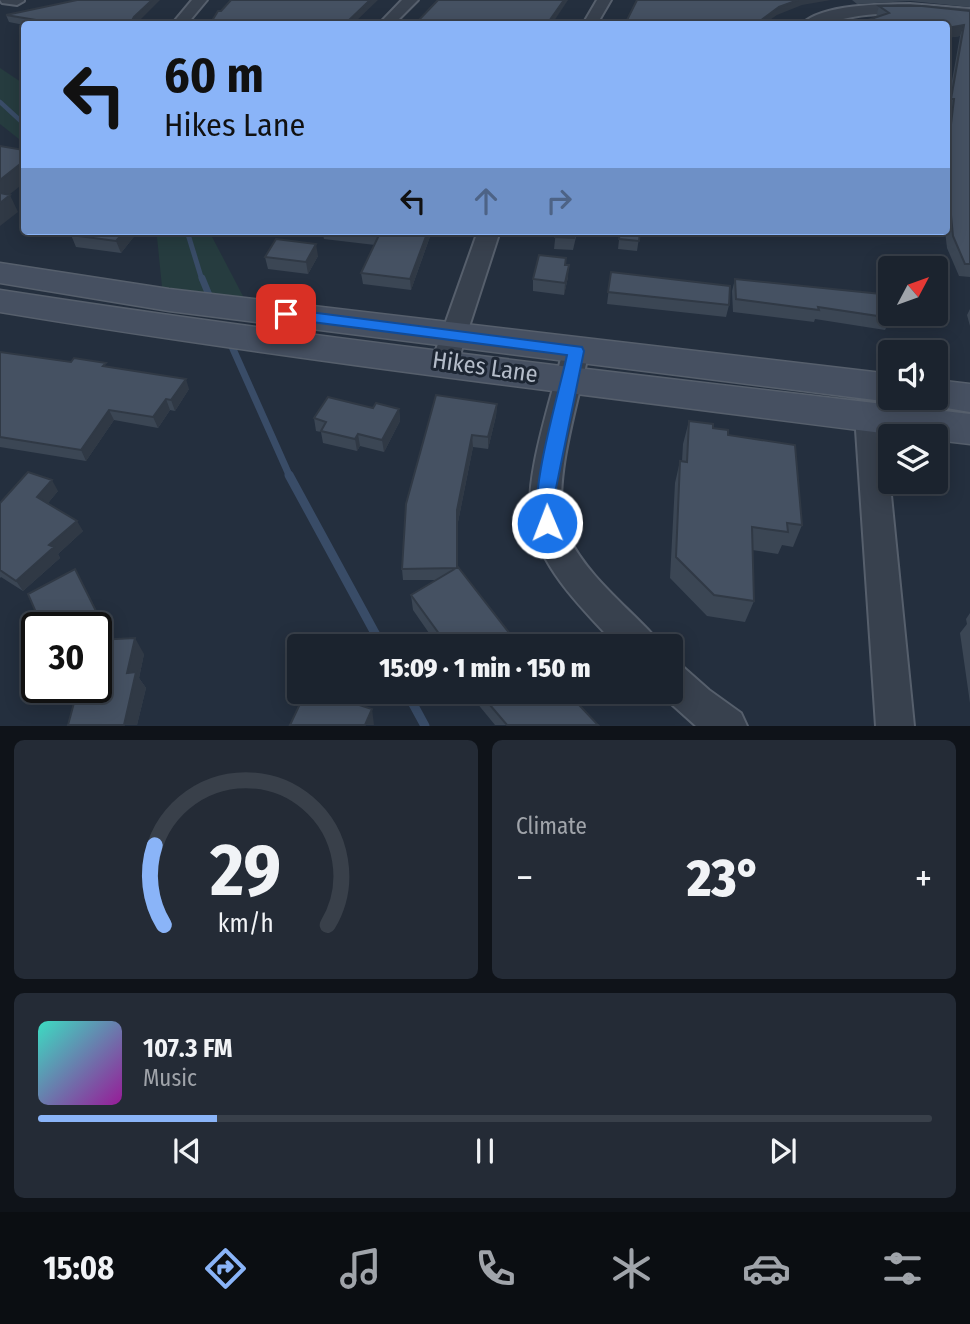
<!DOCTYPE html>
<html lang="en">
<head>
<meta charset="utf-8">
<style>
	:root { --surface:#1b232e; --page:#242b36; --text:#f1f3f6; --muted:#a0a4aa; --line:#39404a; --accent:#8ab4f8 }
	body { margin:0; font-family:"Fira Sans Condensed",sans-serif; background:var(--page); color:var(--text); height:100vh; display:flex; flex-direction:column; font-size:26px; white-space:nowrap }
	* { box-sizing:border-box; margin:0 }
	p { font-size:23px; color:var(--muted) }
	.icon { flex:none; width:38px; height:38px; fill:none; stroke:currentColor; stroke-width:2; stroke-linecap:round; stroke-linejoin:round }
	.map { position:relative; height:726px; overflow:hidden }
	.drawer { display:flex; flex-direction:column; gap:14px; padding:14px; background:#0f1319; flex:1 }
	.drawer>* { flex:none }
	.banner { position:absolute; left:21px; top:21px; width:929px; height:214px; border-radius:7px; box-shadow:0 4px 18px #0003,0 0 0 2px var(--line); background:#8ab4f8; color:#111; overflow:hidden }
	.needle { width:46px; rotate:49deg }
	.tools { position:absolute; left:878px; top:256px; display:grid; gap:14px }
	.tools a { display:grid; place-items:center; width:70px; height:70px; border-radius:7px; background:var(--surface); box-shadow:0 4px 18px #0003,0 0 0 2px var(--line); font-size:35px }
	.speed { position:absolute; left:21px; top:612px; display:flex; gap:14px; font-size:35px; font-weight:700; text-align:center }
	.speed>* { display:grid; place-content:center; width:91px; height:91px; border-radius:50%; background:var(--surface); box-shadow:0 4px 18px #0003,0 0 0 2px var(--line); line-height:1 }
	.speed .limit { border:4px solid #111; border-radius:10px; background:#fff; color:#111 }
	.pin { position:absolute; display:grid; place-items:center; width:60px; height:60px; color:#fff; margin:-30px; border-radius:14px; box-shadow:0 4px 10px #0006 }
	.me { position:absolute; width:77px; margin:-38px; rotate:359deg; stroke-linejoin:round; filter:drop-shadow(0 0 5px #0008) }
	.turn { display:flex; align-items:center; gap:24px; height:147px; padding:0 28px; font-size:32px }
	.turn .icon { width:91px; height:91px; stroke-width:2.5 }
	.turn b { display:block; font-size:49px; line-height:60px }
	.lanes { display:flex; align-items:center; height:66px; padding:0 28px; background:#0003; justify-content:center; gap:35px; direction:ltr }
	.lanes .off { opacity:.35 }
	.big { font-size:52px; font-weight:800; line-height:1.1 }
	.drawer .card { flex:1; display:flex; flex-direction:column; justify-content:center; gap:10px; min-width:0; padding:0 24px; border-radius:10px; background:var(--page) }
	.drawer .dial { align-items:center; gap:0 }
	.dial svg { height:182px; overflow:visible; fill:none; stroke:var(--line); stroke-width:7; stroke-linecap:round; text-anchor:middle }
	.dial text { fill:var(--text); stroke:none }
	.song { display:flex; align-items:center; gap:21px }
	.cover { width:84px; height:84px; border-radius:10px; background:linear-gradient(135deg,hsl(170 70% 55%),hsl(300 70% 35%)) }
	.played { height:7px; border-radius:4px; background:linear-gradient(90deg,var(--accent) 20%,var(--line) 20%) }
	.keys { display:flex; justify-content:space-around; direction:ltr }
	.heat { display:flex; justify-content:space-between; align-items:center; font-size:38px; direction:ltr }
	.drawer .tiles { flex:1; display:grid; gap:14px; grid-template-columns:1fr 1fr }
	.card:last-child { grid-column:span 2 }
	.trip { position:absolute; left:287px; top:634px; width:396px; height:70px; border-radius:7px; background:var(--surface); box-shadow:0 4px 18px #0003,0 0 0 2px var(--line); font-weight:800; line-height:70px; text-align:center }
	.menu { display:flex; height:112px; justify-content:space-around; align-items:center; background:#0b0e12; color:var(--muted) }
	.menu .icon { width:49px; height:49px }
	.menu .on { color:var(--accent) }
	.menu b { font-size:32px; color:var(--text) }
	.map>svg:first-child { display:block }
	.green { fill:#263c3f }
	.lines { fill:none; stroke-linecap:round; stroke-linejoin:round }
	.stream-far3 { stroke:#394c67; stroke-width:4.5 }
	.stream-far2 { stroke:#394c67; stroke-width:5 }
	.stream-far1 { stroke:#394c67; stroke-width:7 }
	.stream { stroke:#394c67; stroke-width:9 }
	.street-casing { stroke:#565f6c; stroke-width:4 }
	.secondary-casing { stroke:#565f6c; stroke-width:3 }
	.street { fill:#38414e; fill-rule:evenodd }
	.secondary { fill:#465061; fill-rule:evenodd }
	.wall { fill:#3b4654 }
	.shaded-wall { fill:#303945 }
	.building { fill:#455162; stroke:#303945; stroke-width:2 }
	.route { fill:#1a73e8; stroke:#114b97; stroke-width:2 }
	.labels { text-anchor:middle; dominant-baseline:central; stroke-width:6; stroke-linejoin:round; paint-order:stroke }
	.street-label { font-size:24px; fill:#b4bcc9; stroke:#1d2633 }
</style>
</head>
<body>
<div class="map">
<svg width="970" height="726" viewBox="0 0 970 726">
	<rect width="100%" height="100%" fill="#242f3e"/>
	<path class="green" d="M0,68l24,16v59l-24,-19z
		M146,231h63l35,67 -82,-11 -5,-50z"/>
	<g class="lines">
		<path class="stream-far3" d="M0,102l24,22"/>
		<path class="stream-far2" d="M22,122l2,2
			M187,231l15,49"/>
		<path class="stream-far1" d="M202,278l9,22
			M229,340l61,137"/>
		<path class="stream" d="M289,475l93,171
			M406,691l19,35"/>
		<defs>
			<path id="street" d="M0,0h24v1l-7,4 -15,-2z
				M192,0h15l-20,24h-15z
				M402,0h16l-24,24h-15z
				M597,0h14l-14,24h-14z
				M910,4l60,5v10c-34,-4 -69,-8 -104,-4 -22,2 -42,11 -64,9 20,-20 81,-20 108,-20z
				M478,231h22l-42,130 -4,6 -9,3 -9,-3 -4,-6z
				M576,341l9,3 4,6c-9,47 -42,144 -21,186 18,38 56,68 84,98l6,12h-41c-32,-35 -74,-74 -85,-122 -10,-43 21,-129 31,-174l4,-6z
				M869,405l10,3 4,7 31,311h-38l-21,-311 4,-7z
				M670,662l13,5 26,23 32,23 6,13h-51l-39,-35h13z"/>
			<path id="secondary" d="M0,263l169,26 722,85v23h14l-14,5 -722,-91 -169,-28z
				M0,290c322,50 646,86 970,124v30l-34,-4v-4h-30c-302,-39 -605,-74 -906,-124z
				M936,380l34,4v28l-47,-8 -4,-7h17z"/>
		</defs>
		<use href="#street" class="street-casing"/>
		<use href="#secondary" class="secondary-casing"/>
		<use href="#street" class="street"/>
		<use href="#secondary" class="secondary"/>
	</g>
	<path class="wall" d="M852,0h118v7l-60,-6 -53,3z
		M879,6l91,5v266l-11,-1 -12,-28 -2,-17h2v-99l3,-21 -3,-1v-2l13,-72 -13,2v-14l-70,-6 -1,-1z
		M6,15l130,9 -112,1 -15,-3z
		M322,231h110l-21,59 -48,-6 -2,-11 14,-28 -51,-6z
		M556,231h24l-1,6h-3l-3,13 -19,-1z
		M620,231h20l-3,20 -19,-2z
		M136,234l-15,19 -45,-6 -5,-12z
		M318,256l-10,18 -40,-5 -3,-12z
		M565,265l3,12 -4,18 -31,-4v-12z
		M611,272l118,33 -3,12 -119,-13z
		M735,279l170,36 -5,12 -13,-1 -2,4 -70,-11 -1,3 -81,-10 -1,-21z
		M970,309v17l-3,-11z
		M0,352l108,15 81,22 -14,22 -5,-1 -12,18 -44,-8 -28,41 -86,-14z
		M497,404l-1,12 -8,33 -15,-2 -15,75 -1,46 53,66 14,12h-86l-25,-36 -2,-15 26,-15h-34l-1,-11 4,-65z
		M373,408l26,1 1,12 -16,31 -24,-6 -3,5 -34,-8 -2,-11 -5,-1 -2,-13z
		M689,421l24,7 15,7 74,90 -9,22 -11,-2 -4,9 -26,-4 2,51 -9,21 -38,-6 -37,-38 5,-95 5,-22h2l1,-17z
		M58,491l-10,12 35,28 -25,23 2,4 -37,33 -22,-14 -1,1v-75z
		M970,613v90l-10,-70 7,-9 -1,-5z
		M144,654l-5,24 7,10 -9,37h-69l6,-22 -23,1 -12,-15v-1h57z
		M467,691h99l32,34h-103z"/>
	<path class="shaded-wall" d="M152,0h8l-24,24h-6l4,-7z
		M370,0h8l-25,24h-8z
		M564,0h4l-16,24h-5z
		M798,0h33l-29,5 -25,10 -13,9h-5l1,-3 19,-14z
		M964,25l-4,11 -13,2v-10z
		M24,161v22l-24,19v-22z
		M10,195l8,17 -18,14v-23z
		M125,231h10l1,3 -15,19 -5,-12z
		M428,231h4l-21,59 -1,-11z
		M739,231h12l-13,3z
		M316,244l2,12 -10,18 -2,-12z
		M569,265l-1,12 -4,18 1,-12z
		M186,379l3,10 -14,22 -4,-11z
		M166,399l4,11 -12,18 -5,-11z
		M497,404l-1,12 -8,33v-12z
		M399,409l1,12 -16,31 -2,-12z
		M109,410l5,10 -28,41 -5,-11z
		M358,434l2,12 -3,5 -2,-12z
		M472,435l1,12 -15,75 -1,57v-69z
		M52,480l6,11 -14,17 -7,-11z
		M77,521l6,10 -25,23 2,4 -37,33 -7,-10 33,-36z
		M75,569l29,56 -8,4v-1h-25z
		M135,638l9,16 -5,24 7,10 -9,37h-13l3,-52z
		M372,709l2,16h-9z"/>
	<path class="building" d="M77,0h75l-18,17 -4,7h-70l-54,-9z
		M231,0h139l-25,24h-135l8,-13h3z
		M438,0h126l-17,24h-132z
		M637,0h161l-19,7 -19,14 -1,3h-134z
		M879,6h43l48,5v253h-5l-12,-28 -6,-62v-16l7,-59h-3l13,-74 -17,3v-4h-91l33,-11z
		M0,146l24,4v11l-24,19z
		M0,193l10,2 -10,8z
		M75,231h50l-9,10 -45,-6z
		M347,231h81l-18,48 -49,-6 18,-38z
		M556,231h20l-2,7 -19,-1z
		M620,231h20l-1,10 -20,-2z
		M276,239l40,5 -10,18 -41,-5z
		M539,255l27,3 -1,7h4l-4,18 -32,-4z
		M611,272l119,14 -1,19 -121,-13z
		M735,279l156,16v18h14v2l-15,-2 1,5 -73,-11 1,3 -83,-11z
		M0,352l71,10 3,-4 32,5 -3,3 83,13 -15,21 -5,-1 -13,18 -44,-7 -28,40 -81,-13z
		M436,395l61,9 -9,33 -16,-2 -15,75v58l-55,1 4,-65z
		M328,397l45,11 3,-5 23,6 -17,31 -24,-6 -3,5 -34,-8 5,-9 -12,-4z
		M689,421l24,3v4l15,2v5l67,10 7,80 -15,-2 1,9 -36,-5 2,74 -40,-6 -38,-38 4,-96 7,1z
		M28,472l24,8 -15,17 40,24 -28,24 5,2 -38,34 -16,-11v-67z
		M458,567l52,67 2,-1 12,13h-76l-37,-51z
		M75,569l22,44 -26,15h-34v15l-9,-20 10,-6 -10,-23z
		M135,638l-8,35 9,-1 -12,53h-56l10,-37h18v-48z
		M306,691h9l57,18 -7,16h-75z
		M478,691h88l32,34h-91z"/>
	<path class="route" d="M286,309l296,38 2,4 -29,142 1,30 -2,5 -7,3 -7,-3c-14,-28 20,-138 27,-173l-286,-37 -3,-4 3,-3z"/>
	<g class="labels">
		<g class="street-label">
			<text transform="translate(485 367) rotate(8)">Hikes Lane</text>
		</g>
	</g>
</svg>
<div class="tools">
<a><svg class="needle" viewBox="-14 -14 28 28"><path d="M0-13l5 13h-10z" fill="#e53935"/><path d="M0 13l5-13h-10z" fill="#a0a4aa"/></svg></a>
<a><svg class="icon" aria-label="sound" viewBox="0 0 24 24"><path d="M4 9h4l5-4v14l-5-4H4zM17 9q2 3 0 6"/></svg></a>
<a><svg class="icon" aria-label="layers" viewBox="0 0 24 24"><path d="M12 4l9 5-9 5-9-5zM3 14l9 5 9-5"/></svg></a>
</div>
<div class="speed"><div class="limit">30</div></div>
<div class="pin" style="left:286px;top:314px;background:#d93025"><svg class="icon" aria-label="arrive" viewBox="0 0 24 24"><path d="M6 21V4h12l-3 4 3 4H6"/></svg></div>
<svg class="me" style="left:547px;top:523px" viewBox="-20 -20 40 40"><circle r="17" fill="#1a73e8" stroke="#fff" stroke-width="3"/><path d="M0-11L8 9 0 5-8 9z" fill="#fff"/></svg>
<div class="trip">15:09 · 1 min · 150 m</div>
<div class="banner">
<div class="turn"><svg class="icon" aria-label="left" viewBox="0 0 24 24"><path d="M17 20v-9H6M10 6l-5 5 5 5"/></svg><div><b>60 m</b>Hikes Lane</div></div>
<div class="lanes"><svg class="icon" aria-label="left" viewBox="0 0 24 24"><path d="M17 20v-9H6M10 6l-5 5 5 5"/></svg><svg class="icon off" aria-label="ahead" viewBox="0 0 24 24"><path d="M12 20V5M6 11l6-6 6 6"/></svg><svg class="icon off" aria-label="right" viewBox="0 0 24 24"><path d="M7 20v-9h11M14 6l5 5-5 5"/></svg></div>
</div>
</div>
<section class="drawer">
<div class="tiles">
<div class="card dial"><svg viewBox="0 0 100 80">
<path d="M14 69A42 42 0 1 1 86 69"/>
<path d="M14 69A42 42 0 0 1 10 34" stroke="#8ab4f8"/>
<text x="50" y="56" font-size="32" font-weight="700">29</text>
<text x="50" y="72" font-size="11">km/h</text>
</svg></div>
<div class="card"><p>Climate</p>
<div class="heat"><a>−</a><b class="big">23°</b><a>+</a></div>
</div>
<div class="card">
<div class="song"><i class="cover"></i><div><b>107.3 FM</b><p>Music</p></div></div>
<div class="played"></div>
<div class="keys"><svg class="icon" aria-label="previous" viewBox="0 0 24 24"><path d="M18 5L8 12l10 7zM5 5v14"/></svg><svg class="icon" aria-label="pause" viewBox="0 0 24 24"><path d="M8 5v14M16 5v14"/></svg><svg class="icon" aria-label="next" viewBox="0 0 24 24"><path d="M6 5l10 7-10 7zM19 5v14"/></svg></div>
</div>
</div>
</section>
<nav class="menu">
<b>15:08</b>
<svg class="icon on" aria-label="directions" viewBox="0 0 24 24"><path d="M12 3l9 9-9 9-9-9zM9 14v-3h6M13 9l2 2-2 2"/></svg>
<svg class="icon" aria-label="music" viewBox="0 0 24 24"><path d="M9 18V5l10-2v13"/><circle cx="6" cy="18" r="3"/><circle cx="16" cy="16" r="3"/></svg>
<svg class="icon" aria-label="phone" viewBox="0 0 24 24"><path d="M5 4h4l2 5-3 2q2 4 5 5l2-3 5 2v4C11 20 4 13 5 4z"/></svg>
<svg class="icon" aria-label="climate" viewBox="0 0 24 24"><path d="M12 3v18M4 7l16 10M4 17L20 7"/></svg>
<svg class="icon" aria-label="car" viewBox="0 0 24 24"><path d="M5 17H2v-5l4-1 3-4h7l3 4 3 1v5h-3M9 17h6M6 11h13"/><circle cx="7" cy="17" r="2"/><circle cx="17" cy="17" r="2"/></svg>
<svg class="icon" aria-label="filters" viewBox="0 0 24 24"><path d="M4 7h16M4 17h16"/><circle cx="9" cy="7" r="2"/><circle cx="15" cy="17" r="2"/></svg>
</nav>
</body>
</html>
